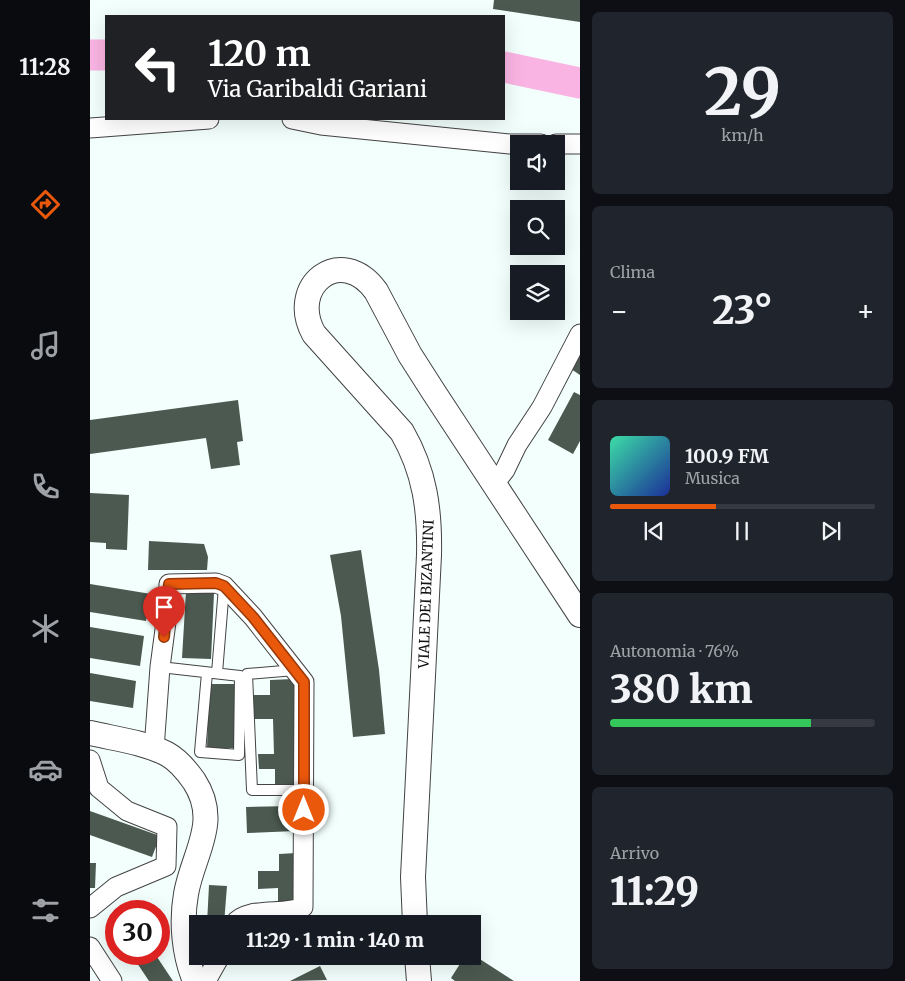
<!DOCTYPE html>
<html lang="it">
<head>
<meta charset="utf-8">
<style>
	:root { --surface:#171b24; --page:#20242c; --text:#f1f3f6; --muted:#9ea1a6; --line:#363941; --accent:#ea580c }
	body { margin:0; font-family:Merriweather,serif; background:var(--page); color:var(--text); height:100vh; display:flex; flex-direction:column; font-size:19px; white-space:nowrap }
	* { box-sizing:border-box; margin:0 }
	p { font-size:16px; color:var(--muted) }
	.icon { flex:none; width:28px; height:28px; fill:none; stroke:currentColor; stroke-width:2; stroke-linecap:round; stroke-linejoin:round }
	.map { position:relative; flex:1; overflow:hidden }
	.sheet { display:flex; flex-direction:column; gap:12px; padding:12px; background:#0d0f14; width:325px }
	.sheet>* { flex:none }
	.hud { position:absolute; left:15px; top:15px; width:400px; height:105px; border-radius:0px; box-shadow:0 5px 20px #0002; background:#202124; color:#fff; overflow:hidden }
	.tools { position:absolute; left:420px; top:135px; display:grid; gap:10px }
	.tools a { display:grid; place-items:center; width:55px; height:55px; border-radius:0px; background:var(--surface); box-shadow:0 5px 20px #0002; font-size:25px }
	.speed { position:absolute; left:15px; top:900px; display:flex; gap:10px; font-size:25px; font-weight:700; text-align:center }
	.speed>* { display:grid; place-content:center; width:65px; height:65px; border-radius:50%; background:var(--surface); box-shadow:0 5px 20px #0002; line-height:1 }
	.speed .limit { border:8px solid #d22; background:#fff; color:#111 }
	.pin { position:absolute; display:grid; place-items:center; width:42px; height:42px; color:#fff; margin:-51px -21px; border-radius:50% 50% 50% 0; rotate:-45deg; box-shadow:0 0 5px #0007 }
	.pin .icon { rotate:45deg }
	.me { position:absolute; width:55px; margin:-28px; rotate:0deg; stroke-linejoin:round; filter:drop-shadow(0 0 4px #0008) }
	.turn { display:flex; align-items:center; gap:18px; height:105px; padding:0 20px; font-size:22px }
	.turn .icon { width:65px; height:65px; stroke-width:2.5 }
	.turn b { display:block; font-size:35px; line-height:42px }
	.big { font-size:38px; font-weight:800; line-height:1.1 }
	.sheet .widget { flex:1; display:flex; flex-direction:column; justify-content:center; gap:8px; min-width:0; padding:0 18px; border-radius:8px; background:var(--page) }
	.sheet .dial { align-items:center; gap:0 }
	.dial b { font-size:65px; line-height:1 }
	.song { display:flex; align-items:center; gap:15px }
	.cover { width:60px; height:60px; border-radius:8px; background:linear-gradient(135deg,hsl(160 70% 55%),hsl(230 70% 35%)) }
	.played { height:5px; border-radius:2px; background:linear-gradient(90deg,var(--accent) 40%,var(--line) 40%) }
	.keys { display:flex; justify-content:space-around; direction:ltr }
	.heat { display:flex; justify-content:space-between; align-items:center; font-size:28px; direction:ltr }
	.charge { height:8px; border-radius:4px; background:linear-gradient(90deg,#34c759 76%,var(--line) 0) }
	.trip { position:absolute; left:99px; top:915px; width:292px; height:50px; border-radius:0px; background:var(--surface); box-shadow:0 5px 20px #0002; font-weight:800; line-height:50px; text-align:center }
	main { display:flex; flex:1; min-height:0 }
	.tab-bar { display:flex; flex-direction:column; width:90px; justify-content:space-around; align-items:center; background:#090b0e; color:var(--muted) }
	.tab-bar .icon { width:35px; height:35px }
	.tab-bar .on { color:var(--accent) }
	.tab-bar b { font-size:22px; color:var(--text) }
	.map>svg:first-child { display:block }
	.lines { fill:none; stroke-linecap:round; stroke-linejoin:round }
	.river { stroke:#f9b4e3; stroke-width:31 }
	.building { fill:#4b5950 }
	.service-casing { stroke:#434343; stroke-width:12 }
	.minor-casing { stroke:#434343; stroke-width:21 }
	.tertiary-casing { stroke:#434343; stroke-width:26 }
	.service { stroke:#fff; stroke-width:10 }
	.minor { stroke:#fff; stroke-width:19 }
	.tertiary { stroke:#fff; stroke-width:24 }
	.route-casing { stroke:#983908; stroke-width:12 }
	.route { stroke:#ea580c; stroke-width:9 }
	.labels { text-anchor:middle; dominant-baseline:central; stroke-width:5; stroke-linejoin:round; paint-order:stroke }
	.street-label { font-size:14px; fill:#101010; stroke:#fff }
</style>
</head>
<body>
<main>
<nav class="tab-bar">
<b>11:28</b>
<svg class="icon on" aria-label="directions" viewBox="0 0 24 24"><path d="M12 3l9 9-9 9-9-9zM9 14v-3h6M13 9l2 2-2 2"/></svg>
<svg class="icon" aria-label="music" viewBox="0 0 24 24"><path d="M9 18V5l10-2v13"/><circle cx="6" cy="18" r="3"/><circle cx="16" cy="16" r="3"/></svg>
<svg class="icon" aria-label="phone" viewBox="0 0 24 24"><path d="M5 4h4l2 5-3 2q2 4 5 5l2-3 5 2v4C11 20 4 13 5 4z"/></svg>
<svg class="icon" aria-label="climate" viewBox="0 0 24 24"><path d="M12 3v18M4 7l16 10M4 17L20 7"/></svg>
<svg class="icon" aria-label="car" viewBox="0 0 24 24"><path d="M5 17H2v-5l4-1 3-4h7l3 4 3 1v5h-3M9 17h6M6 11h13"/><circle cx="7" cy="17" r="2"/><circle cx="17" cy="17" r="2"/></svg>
<svg class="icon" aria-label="filters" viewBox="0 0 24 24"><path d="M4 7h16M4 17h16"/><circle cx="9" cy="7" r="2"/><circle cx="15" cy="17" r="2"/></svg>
</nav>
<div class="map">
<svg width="490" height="981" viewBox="0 0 490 981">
	<rect width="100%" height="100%" fill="#f2fffc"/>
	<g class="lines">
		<path class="river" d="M0,55h16
			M414,67l76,16"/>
	</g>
	<path class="building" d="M404,0h86v22l-87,-13z
		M490,351v24l-9,-6z
		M484,392l6,3v46l-7,13 -25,-14z
		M148,400l5,41 -6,1 3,23 -29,4 -5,-31 -116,16v-34z
		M0,493l39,2 -2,55 -21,-1v-6l-16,-1z
		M59,541l55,3 4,13 -1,13h-59z
		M271,550l18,120 6,64 -32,3 -12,-121 -11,-61z
		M0,584l61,10 -5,27 -56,-9z
		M96,591l28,2 -3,66 -29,-1z
		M0,627l54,9 -4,30 -50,-8z
		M0,673l46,8 -3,27 -43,-7z
		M204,679l3,107 -22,1v-18h-16l-1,-15h16l-1,-35h-21l-1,-24h19v-15z
		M119,684h28l-2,64h-28z
		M205,806l1,25 -49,2 -1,-26z
		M0,811l70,25 -8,21 -62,-22z
		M206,853l2,52 -20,1v-18l-20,1v-18h21v-17z
		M0,863h6l-1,25h-5z
		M119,885l18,1 -3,38h-17z
		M26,917v23l-10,-16z
		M36,954h29l18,27h-24l-12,-18h-5z
		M382,954l42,27h-59l-4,-3 14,-22h7z
		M230,966l7,14 -37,1z"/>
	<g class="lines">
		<defs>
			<path id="service" d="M70,667l80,9 -1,79 -39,-3 7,-79
				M205,670l-48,4 5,116h52
				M127,673l7,-86"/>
			<path id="minor" d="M202,119l29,6 189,19h31
				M0,128l119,-9
				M466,144h24
				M404,484l11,-14 12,-25 25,-38 38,-73
				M64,749l6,-82 8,-60 1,-23 47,-1 8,3 29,31 51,65 -1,225c-18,9 -57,-1 -69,17
				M0,760l9,28 28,23 40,16 -1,39 -50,21 -26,21
				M0,947l22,34
				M116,981l14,-25"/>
			<path id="tertiary" d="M0,733c26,6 53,9 77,21 11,6 20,17 27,27 27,41 -1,72 -8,113 -5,28 -2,61 9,87
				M325,924l-2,-47 16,-322c1,-45 -4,-83 -27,-123l-88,-98c-27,-48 27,-91 62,-43l34,64 23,36 147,224
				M327,956l2,25"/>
		</defs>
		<use href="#service" class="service-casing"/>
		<use href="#minor" class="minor-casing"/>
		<use href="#tertiary" class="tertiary-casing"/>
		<use href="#service" class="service"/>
		<use href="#minor" class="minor"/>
		<use href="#tertiary" class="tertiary"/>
	</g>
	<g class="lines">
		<defs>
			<path id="route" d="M74,637l5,-53 47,-1 8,3 29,31 51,65v128"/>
		</defs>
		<use href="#route" class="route-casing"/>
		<use href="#route" class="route"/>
	</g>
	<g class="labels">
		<g class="street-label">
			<text transform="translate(336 594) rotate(-88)">VIALE DEI BIZANTINI</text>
		</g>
	</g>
</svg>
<div class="tools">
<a><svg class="icon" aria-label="sound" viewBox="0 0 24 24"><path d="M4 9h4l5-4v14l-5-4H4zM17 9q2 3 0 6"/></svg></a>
<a><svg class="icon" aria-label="search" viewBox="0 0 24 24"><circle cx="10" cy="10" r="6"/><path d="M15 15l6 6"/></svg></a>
<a><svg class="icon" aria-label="layers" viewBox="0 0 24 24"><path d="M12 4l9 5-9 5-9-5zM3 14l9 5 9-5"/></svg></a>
</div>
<div class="speed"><div class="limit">30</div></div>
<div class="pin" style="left:74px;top:637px;background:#d93025"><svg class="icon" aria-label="arrive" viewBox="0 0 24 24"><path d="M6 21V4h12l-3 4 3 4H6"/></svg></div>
<svg class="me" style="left:214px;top:810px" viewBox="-20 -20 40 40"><circle r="17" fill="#ea580c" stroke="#fff" stroke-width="3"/><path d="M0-11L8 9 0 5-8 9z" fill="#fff"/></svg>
<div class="trip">11:29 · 1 min · 140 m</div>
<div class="hud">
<div class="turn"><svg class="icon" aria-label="left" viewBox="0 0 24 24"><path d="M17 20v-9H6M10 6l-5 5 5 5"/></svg><div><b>120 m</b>Via Garibaldi Gariani</div></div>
</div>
</div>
<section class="sheet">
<div class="widget dial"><b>29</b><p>km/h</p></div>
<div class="widget"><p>Clima</p>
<div class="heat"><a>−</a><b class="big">23°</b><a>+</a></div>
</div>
<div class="widget">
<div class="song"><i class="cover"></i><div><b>100.9 FM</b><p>Musica</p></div></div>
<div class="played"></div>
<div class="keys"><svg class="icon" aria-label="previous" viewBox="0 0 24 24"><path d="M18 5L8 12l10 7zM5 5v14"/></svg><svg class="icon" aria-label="pause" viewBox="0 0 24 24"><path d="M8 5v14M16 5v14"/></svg><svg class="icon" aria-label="next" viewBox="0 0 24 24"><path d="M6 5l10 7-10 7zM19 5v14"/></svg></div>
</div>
<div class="widget"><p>Autonomia · 76%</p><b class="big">380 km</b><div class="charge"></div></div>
<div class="widget"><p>Arrivo</p><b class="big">11:29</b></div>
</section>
</main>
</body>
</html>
